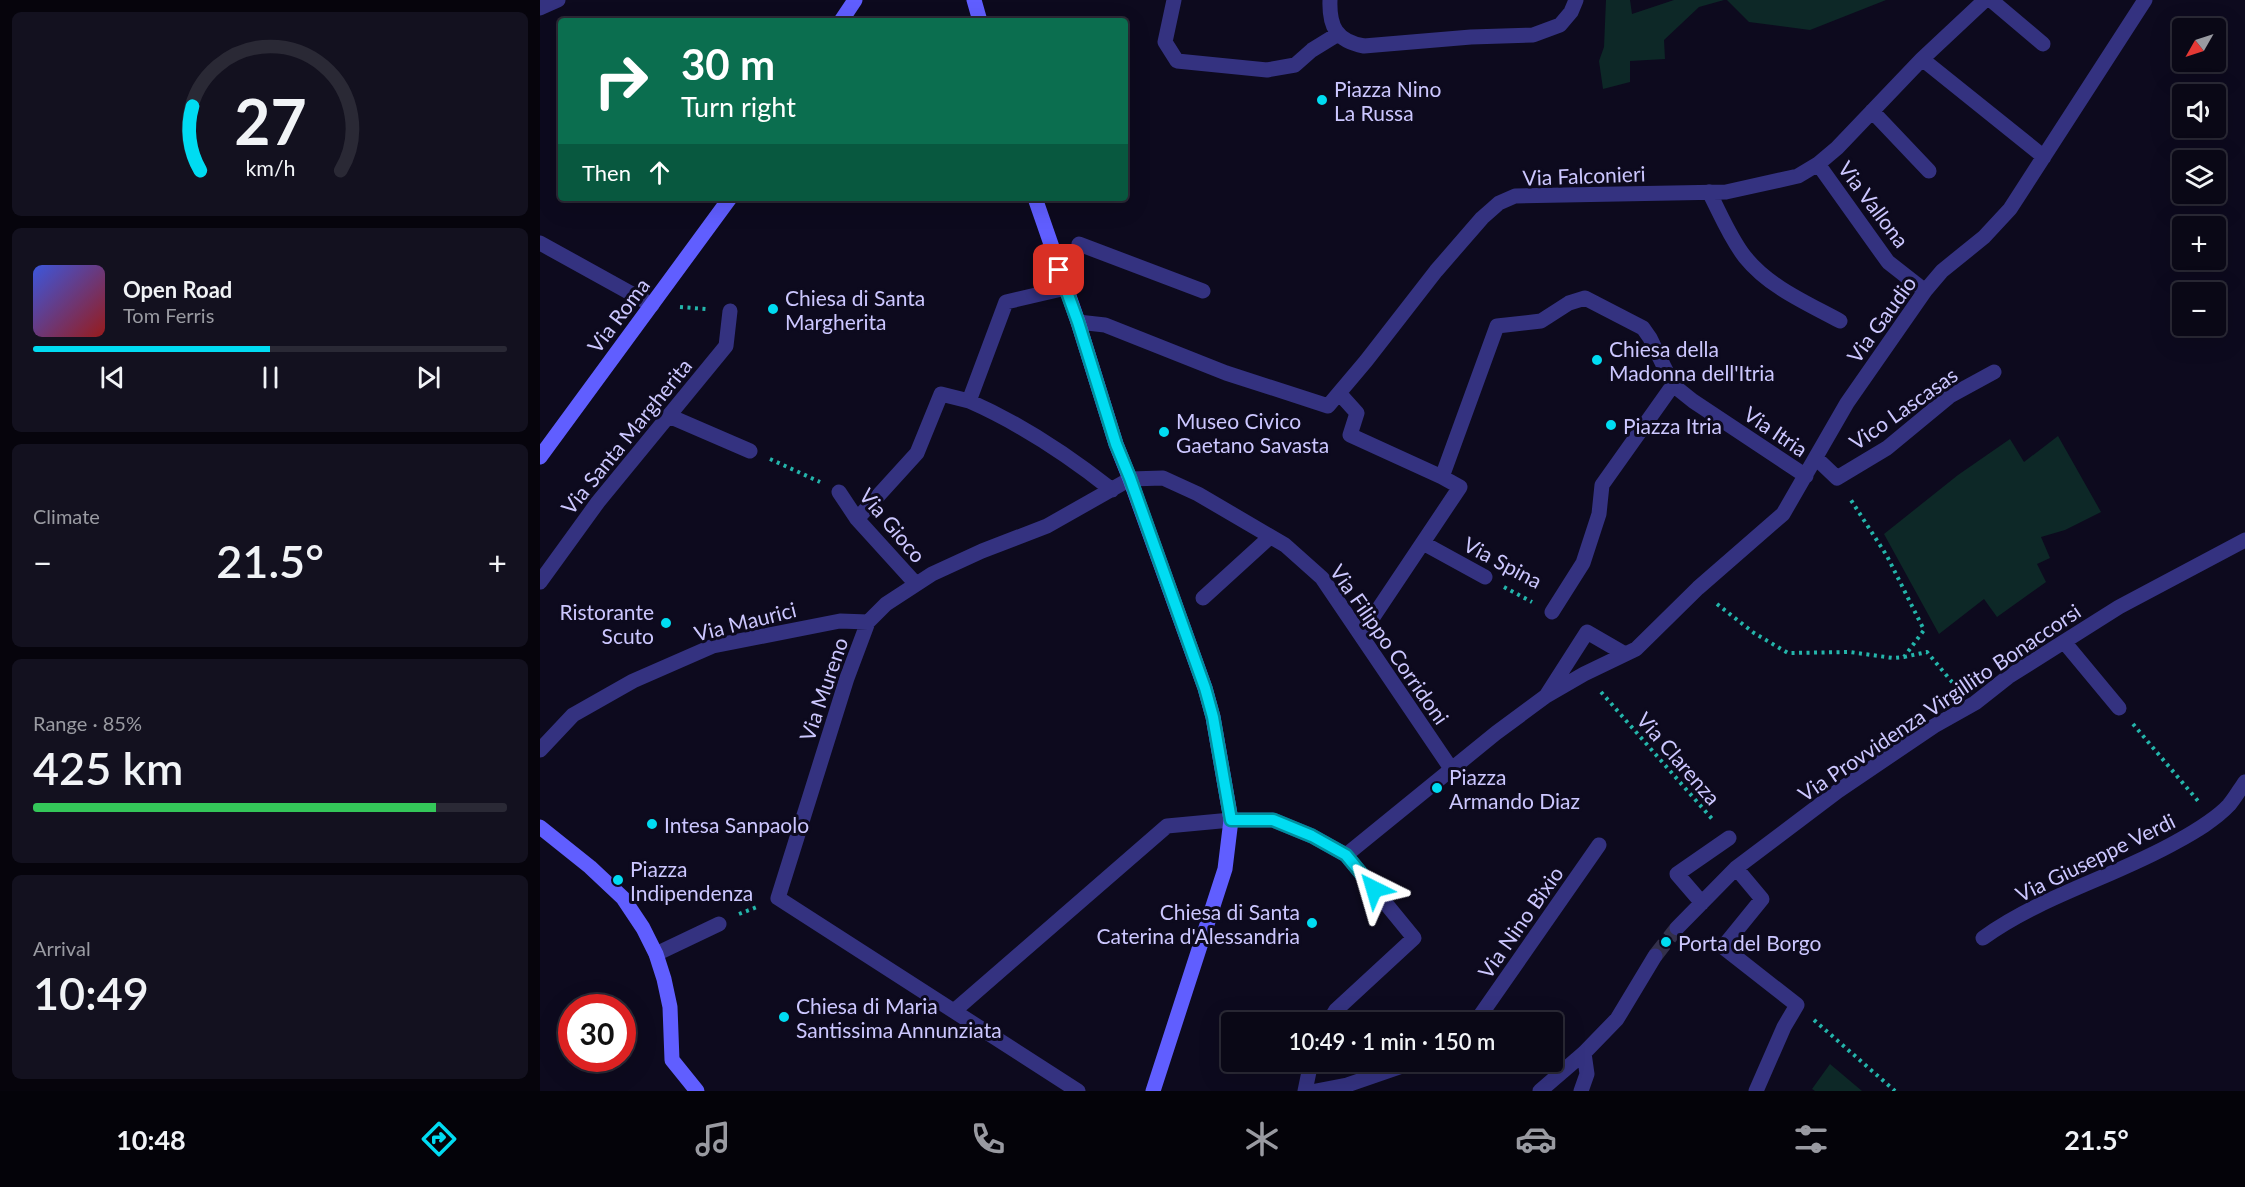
<!DOCTYPE html>
<html lang="en">
<head>
<meta charset="utf-8">
<style>
	:root { --surface:#0a0816; --page:#13111f; --text:#f1f3f6; --muted:#999aa1; --line:#2a2935; --accent:#00dcf2 }
	body { margin:0; font-family:Lato,sans-serif; background:var(--page); color:var(--text); height:100vh; display:flex; flex-direction:column; font-size:22px; white-space:nowrap }
	* { box-sizing:border-box; margin:0 }
	p { font-size:20px; color:var(--muted) }
	.icon { flex:none; width:33px; height:33px; fill:none; stroke:currentColor; stroke-width:2; stroke-linecap:round; stroke-linejoin:round }
	.map { position:relative; flex:1; overflow:hidden }
	.panel { display:flex; flex-direction:column; gap:12px; padding:12px; background:#06040c; width:540px }
	.panel>* { flex:none }
	.top-card { position:absolute; left:18px; top:18px; width:570px; height:183px; border-radius:6px; box-shadow:0 6px 24px #0002,0 0 0 2px var(--line); background:#0b6e4f; color:#fff; overflow:hidden }
	.needle { width:39px; rotate:231deg }
	.controls { position:absolute; left:1632px; top:18px; display:grid; gap:12px }
	.controls a { display:grid; place-items:center; width:54px; height:54px; border-radius:6px; background:var(--surface); box-shadow:0 6px 24px #0002,0 0 0 2px var(--line); font-size:30px }
	.speed { position:absolute; left:18px; top:994px; display:flex; gap:12px; font-size:30px; font-weight:700; text-align:center }
	.speed>* { display:grid; place-content:center; width:78px; height:78px; border-radius:50%; background:var(--surface); box-shadow:0 6px 24px #0002,0 0 0 2px var(--line); line-height:1 }
	.speed .limit { border:9px solid #d22; background:#fff; color:#111 }
	.pin { position:absolute; display:grid; place-items:center; width:51px; height:51px; color:#fff; margin:-26px; border-radius:12px; box-shadow:0 3px 9px #0006 }
	.me { position:absolute; width:66px; margin:-33px; rotate:320deg; stroke-linejoin:round; filter:drop-shadow(0 0 4px #0008) }
	.turn { display:flex; align-items:center; gap:21px; height:126px; padding:0 24px; font-size:27px }
	.turn .icon { width:78px; height:78px; stroke-width:2.5 }
	.turn b { display:block; font-size:42px; line-height:51px }
	.then { display:flex; align-items:center; height:57px; padding:0 24px; background:#0003; gap:12px; font-size:22px }
	.big { font-size:45px; font-weight:600; line-height:1.1 }
	.panel .card { flex:1; display:flex; flex-direction:column; justify-content:center; gap:9px; min-width:0; padding:0 21px; border-radius:9px; background:var(--page) }
	.panel .dial { align-items:center; gap:0 }
	.dial svg { height:156px; overflow:visible; fill:none; stroke:var(--line); stroke-width:7; stroke-linecap:round; text-anchor:middle }
	.dial text { fill:var(--text); stroke:none }
	.song { display:flex; align-items:center; gap:18px }
	.cover { width:72px; height:72px; border-radius:9px; background:linear-gradient(135deg,hsl(230 70% 55%),hsl(0 70% 35%)) }
	.played { height:6px; border-radius:3px; background:linear-gradient(90deg,var(--accent) 50%,var(--line) 50%) }
	.keys { display:flex; justify-content:space-around; direction:ltr }
	.heat { display:flex; justify-content:space-between; align-items:center; font-size:33px; direction:ltr }
	.charge { height:9px; border-radius:4px; background:linear-gradient(90deg,#34c759 85%,var(--line) 0) }
	.trip { position:absolute; left:681px; top:1012px; width:342px; height:60px; border-radius:6px; background:var(--surface); box-shadow:0 6px 24px #0002,0 0 0 2px var(--line); font-weight:600; line-height:60px; text-align:center }
	.dock { display:flex; height:96px; justify-content:space-around; align-items:center; background:#040309; color:var(--muted) }
	.dock .icon { width:42px; height:42px }
	.dock .selected { color:var(--accent) }
	.dock b { font-size:27px; color:var(--text) }
	main { display:flex; flex:1; min-height:0 }
	.map>svg:first-child { display:block }
	.green { fill:#0d2827 }
	.lines { fill:none; stroke-linecap:round; stroke-linejoin:round }
	.street-tunnel { stroke:#33304b; stroke-width:15; stroke-dasharray:15 8; stroke-linecap:butt }
	.path { stroke:#24b5ab; stroke-width:4; stroke-dasharray:3 4.5; stroke-linecap:butt }
	.street { stroke:#343280; stroke-width:15 }
	.secondary { stroke:#605eff; stroke-width:15 }
	.route-casing { stroke:#008f9d; stroke-width:15 }
	.route { stroke:#00dcf2; stroke-width:10 }
	.poi-dot { fill:#00dcf2; stroke:#0d0a1e; stroke-width:2 }
	.labels { text-anchor:middle; dominant-baseline:central; stroke-width:6; stroke-linejoin:round; paint-order:stroke }
	.poi-label { font-size:21px; fill:#ccc7ff; stroke:#0d0a1e; text-anchor:start }
	.street-label { font-size:21px; fill:#ccc7ff; stroke:#0d0a1e }
</style>
</head>
<body>
<main>
<section class="panel">
<div class="card dial"><svg viewBox="0 0 100 80">
<path d="M14 69A42 42 0 1 1 86 69"/>
<path d="M14 69A42 42 0 0 1 10 36" stroke="#00dcf2"/>
<text x="50" y="56" font-size="32" font-weight="700">27</text>
<text x="50" y="72" font-size="11">km/h</text>
</svg></div>
<div class="card">
<div class="song"><i class="cover"></i><div><b>Open Road</b><p>Tom Ferris</p></div></div>
<div class="played"></div>
<div class="keys"><svg class="icon" aria-label="previous" viewBox="0 0 24 24"><path d="M18 5L8 12l10 7zM5 5v14"/></svg><svg class="icon" aria-label="pause" viewBox="0 0 24 24"><path d="M8 5v14M16 5v14"/></svg><svg class="icon" aria-label="next" viewBox="0 0 24 24"><path d="M6 5l10 7-10 7zM19 5v14"/></svg></div>
</div>
<div class="card"><p>Climate</p>
<div class="heat"><a>−</a><b class="big">21.5°</b><a>+</a></div>
</div>
<div class="card"><p>Range · 85%</p><b class="big">425 km</b><div class="charge"></div></div>
<div class="card"><p>Arrival</p><b class="big">10:49</b></div>
</section>
<div class="map">
<svg width="1705" height="1091" viewBox="0 0 1705 1091">
	<rect width="100%" height="100%" fill="#0d0a1e"/>
	<path class="green" d="M1066,0h24l2,14 42,-14h50l-25,7 -35,33 1,19 -35,2v21l-27,7 -4,-28 5,-14z
		M1187,0h159l-76,30 -61,-8z
		M1518,436l43,76 -36,18 -24,7 9,21 -13,6 9,18 -49,35 -13,-18 -45,35 -55,-100 74,-59 52,-36 14,23z
		M1290,1064l32,27h-47l-3,-2z"/>
	<g class="lines">
		<path class="street-tunnel" d="M1115,956l22,-28"/>
		<path class="path" d="M140,307l26,2
			M230,459l50,23
			M964,587l28,15
			M1177,604l37,29 34,20 62,-1 43,6 11,-1 20,-27 -37,-74 -38,-59
			M1364,657l23,-5 30,36
			M1061,692l112,128
			M1593,724l65,77
			M199,914l18,-7
			M1274,1020l81,71"/>
		<path class="street" d="M634,0l-9,42 12,19 90,9 28,-5 17,-15 26,-16
			M790,0c-1,26 6,41 34,46l107,-9 62,-2 27,-10 11,-13 5,-12
			M1451,0l52,44
			M0,8l18,-8
			M1382,59l122,98
			M1332,111l57,60
			M1278,164l70,98 37,29
			M1169,192c11,21 21,46 36,65 24,30 62,46 95,64
			M0,243l112,62
			M539,244l124,47
			M538,322l27,3 121,48 102,33 38,-45 70,-90 46,-53 17,-15 16,-7 211,-4 72,-16 20,-12 19,-16 85,-89 63,-59
			M799,393l18,20 -7,22 92,42
			M429,401c50,22 100,55 143,89
			M129,416l81,35
			M1276,458l21,20 50,-30 63,-52 44,-24
			M299,492l18,27 59,65
			M317,519l60,-66 24,-59 28,7 37,-99 60,-14
			M883,543l62,34
			M0,582l58,-80 128,-156 4,-35
			M663,598l67,-61
			M1012,612l31,-49 16,-49 3,-29 71,-100 20,16 113,75
			M821,635l99,-148 -18,-10 55,-151 44,-5 28,-18 16,-5 58,30 7,10 23,47
			M1525,643l54,65
			M1006,696l38,-22 52,-25 62,-61 85,-74 64,-111 78,-112 17,-20 42,-34 26,-28 135,-209
			M0,750l33,-35 60,-34 80,-35 127,-25 28,1
			M806,855l150,-122 50,-37 41,-64 38,22
			M1196,868l26,31 -39,48 74,58 -13,22 -28,64
			M1162,903l-25,-29 52,-36
			M1137,928l59,-60 102,-77 96,-65 41,-23 33,-26 111,-70 126,-67
			M1443,938c58,-42 131,-61 193,-96 18,-10 39,-22 53,-37 6,-7 11,-16 16,-23
			M116,954l63,-30
			M414,1011l213,-185 64,-6h42l39,16 34,19 68,83 -78,72 -8,13
			M935,1023l124,-178
			M538,1091l-300,-193 69,-220 21,-56 18,-18 46,-30 50,-23 65,-25 83,-47 33,-1 35,16 87,51 37,33 130,192
			M765,1091l6,-29
			M776,1091l31,-6 67,-23
			M1000,1091l44,-38 33,-34 38,-63
			M1041,1091l6,-17 -3,-21"/>
		<path class="secondary" d="M434,0l6,21
			M301,21l14,-21
			M495,198l43,124 38,122 14,35 75,209 8,29 18,103 -6,49 -72,222
			M0,457l190,-259
			M0,827l50,40 33,31 20,30 13,26 8,25 6,28 2,53 25,31"/>
	</g>
	<g class="lines">
		<defs>
			<path id="route" d="M519,270l19,52 38,122 14,34 75,210 8,29 18,103h42l39,16 34,19 28,34"/>
		</defs>
		<use href="#route" class="route-casing"/>
		<use href="#route" class="route"/>
	</g>
	<g class="poi-dot">
		<circle cx="782" cy="100" r="6"/>
		<circle cx="233" cy="309" r="6"/>
		<circle cx="1057" cy="360" r="6"/>
		<circle cx="1071" cy="425" r="6"/>
		<circle cx="624" cy="432" r="6"/>
		<circle cx="126" cy="623" r="6"/>
		<circle cx="897" cy="788" r="6"/>
		<circle cx="112" cy="824" r="6"/>
		<circle cx="78" cy="880" r="6"/>
		<circle cx="772" cy="923" r="6"/>
		<circle cx="1126" cy="942" r="6"/>
		<circle cx="244" cy="1017" r="6"/>
	</g>
	<g class="labels">
		<g class="poi-label">
			<text x="794" y="88">Piazza Nino<tspan x="794" dy="24">La Russa</tspan></text>
			<text x="245" y="297">Chiesa di Santa<tspan x="245" dy="24">Margherita</tspan></text>
			<text x="1069" y="348">Chiesa della<tspan x="1069" dy="24">Madonna dell'Itria</tspan></text>
			<text x="636" y="420">Museo Civico<tspan x="636" dy="24">Gaetano Savasta</tspan></text>
			<text x="1083" y="425">Piazza Itria</text>
			<text x="114" y="611" text-anchor="end">Ristorante<tspan x="114" dy="24">Scuto</tspan></text>
			<text x="909" y="776">Piazza<tspan x="909" dy="24">Armando Diaz</tspan></text>
			<text x="124" y="824">Intesa Sanpaolo</text>
			<text x="90" y="868">Piazza<tspan x="90" dy="24">Indipendenza</tspan></text>
			<text x="760" y="911" text-anchor="end">Chiesa di Santa<tspan x="760" dy="24">Caterina d'Alessandria</tspan></text>
			<text x="1138" y="942">Porta del Borgo</text>
			<text x="256" y="1005">Chiesa di Maria<tspan x="256" dy="24">Santissima Annunziata</tspan></text>
		</g>
		<g class="street-label">
			<text transform="translate(1044 175) rotate(-2)">Via Falconieri</text>
			<text transform="translate(1334 204) rotate(53)">Via Vallona</text>
			<text transform="translate(78 315) rotate(-53)">Via Roma</text>
			<text transform="translate(1341 319) rotate(-54)">Via Gaudio</text>
			<text transform="translate(1363 408) rotate(-35)">Vico Lascasas</text>
			<text transform="translate(1236 431) rotate(34)">Via Itria</text>
			<text transform="translate(86 436) rotate(-51)">Via Santa Margherita</text>
			<text transform="translate(353 525) rotate(50)">Via Gioco</text>
			<text transform="translate(963 562) rotate(28)">Via Spina</text>
			<text transform="translate(205 621) rotate(-14)">Via Maurici</text>
			<text transform="translate(850 644) rotate(55)">Via Filippo Corridoni</text>
			<text transform="translate(283 689) rotate(-71)">Via Mureno</text>
			<text transform="translate(1399 702) rotate(-34)">Via Provvidenza Virgillito Bonaccorsi</text>
			<text transform="translate(1139 758) rotate(49)">Via Clarenza</text>
			<text transform="translate(1555 857) rotate(-26)">Via Giuseppe Verdi</text>
			<text transform="translate(980 922) rotate(-55)">Via Nino Bixio</text>
		</g>
	</g>
</svg>
<div class="controls">
<a><svg class="needle" viewBox="-14 -14 28 28"><path d="M0-13l5 13h-10z" fill="#e53935"/><path d="M0 13l5-13h-10z" fill="#999aa1"/></svg></a>
<a><svg class="icon" aria-label="sound" viewBox="0 0 24 24"><path d="M4 9h4l5-4v14l-5-4H4zM17 9q2 3 0 6"/></svg></a>
<a><svg class="icon" aria-label="layers" viewBox="0 0 24 24"><path d="M12 4l9 5-9 5-9-5zM3 14l9 5 9-5"/></svg></a>
<a>+</a>
<a>−</a>
</div>
<div class="speed"><div class="limit">30</div></div>
<div class="pin" style="left:519px;top:270px;background:#d93025"><svg class="icon" aria-label="arrive" viewBox="0 0 24 24"><path d="M6 21V4h12l-3 4 3 4H6"/></svg></div>
<svg class="me" style="left:834px;top:889px" viewBox="-20 -20 40 40"><path d="M0-17L14 15 0 8-14 15z" fill="#00dcf2" stroke="#fff" stroke-width="4"/></svg>
<div class="trip">10:49 · 1 min · 150 m</div>
<div class="top-card">
<div class="turn"><svg class="icon" aria-label="right" viewBox="0 0 24 24"><path d="M7 20v-9h11M14 6l5 5-5 5"/></svg><div><b>30 m</b>Turn right</div></div>
<div class="then">Then<svg class="icon" aria-label="ahead" viewBox="0 0 24 24"><path d="M12 20V5M6 11l6-6 6 6"/></svg></div>
</div>
</div>
</main>
<nav class="dock">
<b>10:48</b>
<svg class="icon selected" aria-label="directions" viewBox="0 0 24 24"><path d="M12 3l9 9-9 9-9-9zM9 14v-3h6M13 9l2 2-2 2"/></svg>
<svg class="icon" aria-label="music" viewBox="0 0 24 24"><path d="M9 18V5l10-2v13"/><circle cx="6" cy="18" r="3"/><circle cx="16" cy="16" r="3"/></svg>
<svg class="icon" aria-label="phone" viewBox="0 0 24 24"><path d="M5 4h4l2 5-3 2q2 4 5 5l2-3 5 2v4C11 20 4 13 5 4z"/></svg>
<svg class="icon" aria-label="climate" viewBox="0 0 24 24"><path d="M12 3v18M4 7l16 10M4 17L20 7"/></svg>
<svg class="icon" aria-label="car" viewBox="0 0 24 24"><path d="M5 17H2v-5l4-1 3-4h7l3 4 3 1v5h-3M9 17h6M6 11h13"/><circle cx="7" cy="17" r="2"/><circle cx="17" cy="17" r="2"/></svg>
<svg class="icon" aria-label="filters" viewBox="0 0 24 24"><path d="M4 7h16M4 17h16"/><circle cx="9" cy="7" r="2"/><circle cx="15" cy="17" r="2"/></svg>
<b>21.5°</b>
</nav>
</body>
</html>
